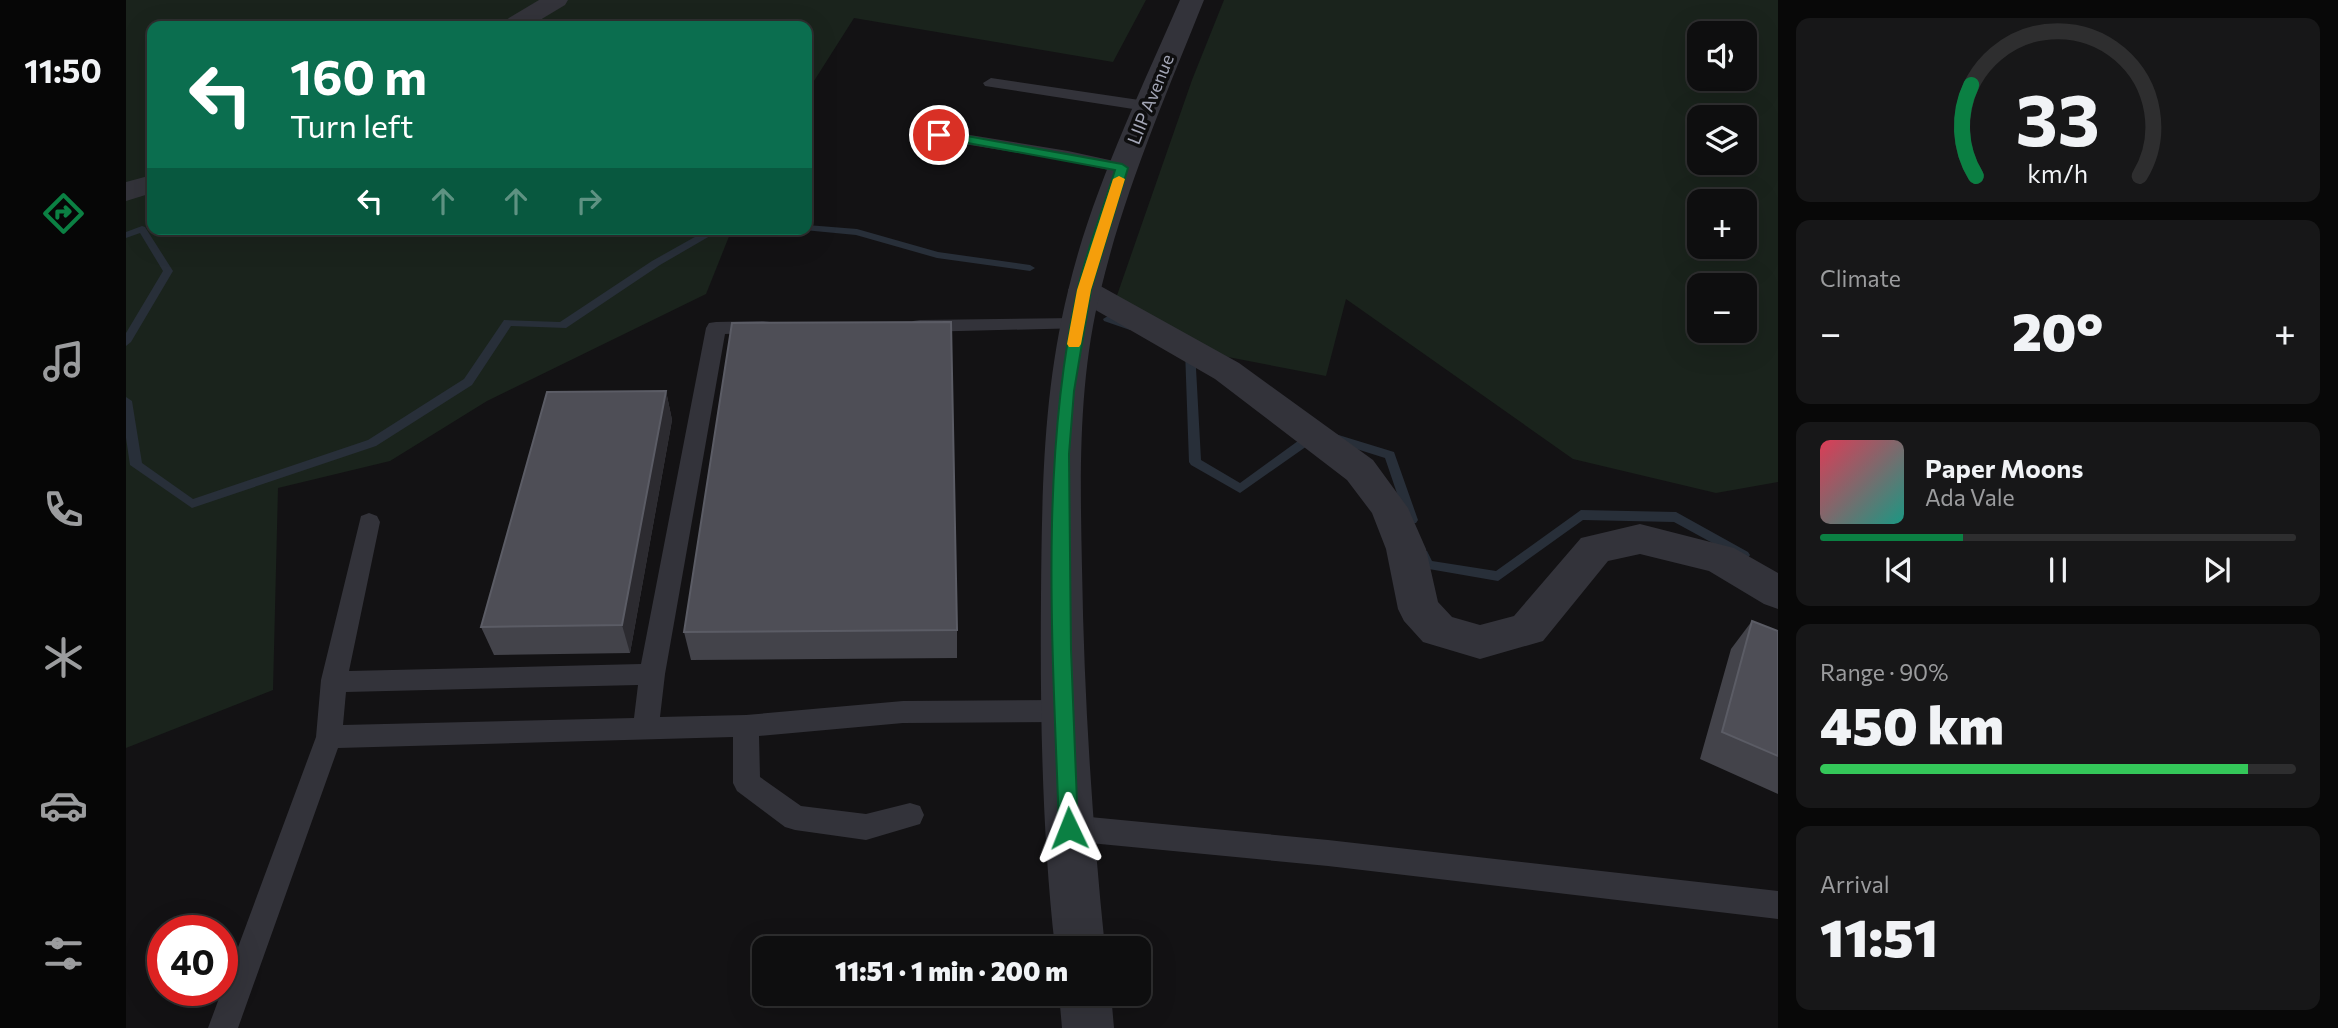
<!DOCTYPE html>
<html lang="en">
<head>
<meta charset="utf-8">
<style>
	:root { --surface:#0e0e0f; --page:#171718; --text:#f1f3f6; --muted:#9b9c9e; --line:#2e2e2f; --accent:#0b8043 }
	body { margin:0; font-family:Commissioner,sans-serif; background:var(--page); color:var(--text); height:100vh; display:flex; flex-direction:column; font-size:26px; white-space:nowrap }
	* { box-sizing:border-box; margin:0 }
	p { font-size:23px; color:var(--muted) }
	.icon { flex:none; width:38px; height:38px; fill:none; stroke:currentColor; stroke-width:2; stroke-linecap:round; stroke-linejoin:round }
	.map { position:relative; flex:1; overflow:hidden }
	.side { display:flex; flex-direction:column; gap:18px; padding:18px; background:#080808; width:560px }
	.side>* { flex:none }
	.banner { position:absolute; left:21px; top:21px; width:665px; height:214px; border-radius:14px; box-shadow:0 7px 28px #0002,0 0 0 2px var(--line); background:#0b6e4f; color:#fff; overflow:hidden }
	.tools { position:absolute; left:1561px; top:21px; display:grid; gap:14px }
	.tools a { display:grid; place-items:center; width:70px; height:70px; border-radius:14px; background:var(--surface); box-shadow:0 7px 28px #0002,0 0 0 2px var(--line); font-size:35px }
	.speed { position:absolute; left:21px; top:915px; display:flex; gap:14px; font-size:35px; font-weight:700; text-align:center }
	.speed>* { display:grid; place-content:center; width:91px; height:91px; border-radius:50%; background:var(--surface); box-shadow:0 7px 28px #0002,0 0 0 2px var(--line); line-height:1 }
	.speed .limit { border:10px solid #d22; background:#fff; color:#111 }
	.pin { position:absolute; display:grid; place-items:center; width:60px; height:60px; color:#fff; margin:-30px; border:4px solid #fff; border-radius:50%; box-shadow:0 2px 7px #0007 }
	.me { position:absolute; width:77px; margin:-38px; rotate:358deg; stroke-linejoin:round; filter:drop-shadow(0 0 5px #0008) }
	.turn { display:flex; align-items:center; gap:24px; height:147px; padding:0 28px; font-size:32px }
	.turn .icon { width:91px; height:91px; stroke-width:2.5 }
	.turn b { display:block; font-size:49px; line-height:60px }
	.lanes { display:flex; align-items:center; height:66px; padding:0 28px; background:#0003; justify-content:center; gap:35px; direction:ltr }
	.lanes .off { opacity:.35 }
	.big { font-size:52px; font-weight:800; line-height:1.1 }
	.side .widget { flex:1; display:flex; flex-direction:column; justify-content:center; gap:10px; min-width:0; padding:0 24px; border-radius:14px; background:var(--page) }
	.side .dial { align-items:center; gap:0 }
	.dial svg { height:182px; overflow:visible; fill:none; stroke:var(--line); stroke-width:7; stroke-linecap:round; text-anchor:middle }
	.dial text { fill:var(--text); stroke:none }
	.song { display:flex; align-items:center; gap:21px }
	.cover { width:84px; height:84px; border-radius:10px; background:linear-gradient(135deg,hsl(350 70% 55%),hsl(170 70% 35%)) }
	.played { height:7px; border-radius:4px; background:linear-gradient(90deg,var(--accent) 30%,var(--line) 30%) }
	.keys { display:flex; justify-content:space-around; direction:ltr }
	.heat { display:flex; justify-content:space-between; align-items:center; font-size:38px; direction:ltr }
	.charge { height:10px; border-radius:5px; background:linear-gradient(90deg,#34c759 90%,var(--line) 0) }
	.trip { position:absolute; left:626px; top:936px; width:399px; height:70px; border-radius:14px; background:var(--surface); box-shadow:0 7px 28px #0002,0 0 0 2px var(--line); font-weight:800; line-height:70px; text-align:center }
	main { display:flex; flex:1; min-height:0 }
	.tab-bar { display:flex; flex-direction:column; width:126px; justify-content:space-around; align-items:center; background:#060606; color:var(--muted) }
	.tab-bar .icon { width:49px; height:49px }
	.tab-bar .current { color:var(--accent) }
	.tab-bar b { font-size:32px; color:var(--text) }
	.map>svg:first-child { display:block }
	.green { fill:#1a231c; fill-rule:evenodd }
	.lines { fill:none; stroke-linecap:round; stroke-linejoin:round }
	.stream { fill:#282f39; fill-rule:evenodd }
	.service { fill:#33333a; fill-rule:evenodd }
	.minor { fill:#33333a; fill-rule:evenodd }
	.tertiary { fill:#33333a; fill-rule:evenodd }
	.wall { fill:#43434a }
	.shaded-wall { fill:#2c2b30 }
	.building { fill:#4e4e56; stroke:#5b5c65; stroke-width:2 }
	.route { fill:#0b8043; stroke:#07532c; stroke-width:2 }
	.slow { fill:#f59e0b }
	.labels { text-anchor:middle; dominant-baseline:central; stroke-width:7; stroke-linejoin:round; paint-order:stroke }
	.street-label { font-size:18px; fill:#a3a6b6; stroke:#0e0e0f }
</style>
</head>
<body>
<main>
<nav class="tab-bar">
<b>11:50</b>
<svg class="icon current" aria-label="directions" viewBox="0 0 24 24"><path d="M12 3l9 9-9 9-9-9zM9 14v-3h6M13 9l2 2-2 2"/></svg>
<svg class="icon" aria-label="music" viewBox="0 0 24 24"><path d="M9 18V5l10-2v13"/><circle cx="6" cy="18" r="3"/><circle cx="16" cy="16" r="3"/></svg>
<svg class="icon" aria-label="phone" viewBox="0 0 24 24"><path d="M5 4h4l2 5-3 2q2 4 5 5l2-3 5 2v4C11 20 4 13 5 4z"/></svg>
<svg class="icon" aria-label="climate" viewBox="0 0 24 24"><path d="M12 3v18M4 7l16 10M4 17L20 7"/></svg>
<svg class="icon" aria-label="car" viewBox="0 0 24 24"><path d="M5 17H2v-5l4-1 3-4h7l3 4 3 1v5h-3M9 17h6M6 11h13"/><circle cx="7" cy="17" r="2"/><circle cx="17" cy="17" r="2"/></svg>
<svg class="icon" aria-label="filters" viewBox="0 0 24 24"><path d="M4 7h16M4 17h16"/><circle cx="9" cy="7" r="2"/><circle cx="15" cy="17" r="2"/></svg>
</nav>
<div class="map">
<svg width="1652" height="1028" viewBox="0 0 1652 1028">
	<rect width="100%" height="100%" fill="#131214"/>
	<path class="green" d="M0,0h1020l-33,62 -259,-44 -47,74v-66h-655v203h580l-26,65 -219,107 -97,60 -112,27 -5,202 -147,58z
		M1098,0h554v482l-62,11 -143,-34 -227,-160 -20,77 -98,-19 -114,-53 78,-224zM1573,33h46v46h-46zM1573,117h46v46h-46zM1573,201h46v46h-46zM1573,285h46v46h-46z"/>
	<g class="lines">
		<path class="stream" d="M681,225l50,4 81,23 92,13 5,3 -5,3 -93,-13 -81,-23 -52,-5 3,-1z
			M16,226l3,1 28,44 -42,71 -5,4v-13l37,-62 -23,-38 -14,5v-6z
			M583,229h13l-62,36 -94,63 -55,-2 -39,59 -96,61 -184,62 -62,-43 -4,-27v-41l6,4 10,62 51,36 175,-59 96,-61 40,-59 56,2 92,-61z
			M982,316l26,9 1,2 -5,3 -26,-9 -1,-2z
			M1064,346l5,4 6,110 39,23 69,-50h8l2,3 -2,3 -77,54 -49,-28 -2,-3 -4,-112z
			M1206,433l62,19 24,68 -2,3h-8l-2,-3 -21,-62 -57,-18 -2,-3 2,-3z
			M1455,510l95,2 72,40 2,3 -2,3h-8l-66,-36 -91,-2 -85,61 -75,-13 -6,-14 2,-3h8l5,10 64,10z"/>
		<path class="service" d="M865,78l155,23 8,5 -8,5 -161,-25 -2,-3z
			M813,130l129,21 60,13 3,4 -9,5 -54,-12 -135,-22 -2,-4z
			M951,318l7,2 3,4 -3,4 -164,4 -7,-1 -3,-5 3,-5 7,-1z
			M637,321l7,1 3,5 -3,5 -45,2 -60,340 -5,43 86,-2 157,-14 162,-1 9,3 4,8 -4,8 -9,3 -162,1 -144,13 1,41 41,29 65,8 44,-11 10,3 4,9 -4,9 -54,16 -71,-10 -10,-3 -48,-36 -4,-8v-46l-395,11 -100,280h-30l108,-291 5,-57 40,-164 8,-3 8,3 3,6 -31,149 292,-7 65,-336 3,-5 7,-1zM512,685l-4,33 -291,7 3,-33z
			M943,815l259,25 450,51v28l-450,-53 -259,-25 -10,-4 -4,-9 4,-9z"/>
		<path class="minor" d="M413,0h29l-3,5 -35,21h-30l4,-5z
			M26,175v18l-26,8v-19z
			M958,280l11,3 144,80 134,97 35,48 18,41 12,53 14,15 28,8 34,-9 67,-78 59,-14 94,24 44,25v36l-14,-5 -55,-33 -69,-17 -32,7 -65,80 -63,18 -57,-17 -19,-21 -6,-12 -12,-60 -14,-36 -25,-33 -132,-101 -142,-82 -5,-7 5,-7z"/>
		<path class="tertiary" d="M1054,0h24c-38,95 -79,189 -103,289 -23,91 -21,186 -19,279 2,127 10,253 23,380h-50c-13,-116 -15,-236 -14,-353 1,-105 2,-202 27,-304 24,-101 71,-196 112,-291z
			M933,994h52l3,34h-52z"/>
	</g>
	<path class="wall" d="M540,391l6,29 -42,233 -136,2 -13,-28z
		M1626,621l26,10v163l-78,-35 31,-110z
		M831,630v28l-266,2 -7,-28z"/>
	<path class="shaded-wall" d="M540,391l6,29 -42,233 -8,-28z"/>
	<path class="building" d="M825,322l6,308 -273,2 48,-309z
		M540,391l-44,234 -141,2 66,-235z
		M1626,621l26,10v125l-56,-24z"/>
	<path class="route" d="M813,131l183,33 6,4 -37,122 -17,101 -5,63 2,196 7,178 -2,6 -7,2 -7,-2 -3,-6c-6,-178 -20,-361 18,-536 9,-41 26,-82 38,-122l-180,-33 -2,-2z"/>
	<path class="slow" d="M993,176l6,3 -34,111 -10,54 -2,3h-10l-2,-3 10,-54 36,-111z"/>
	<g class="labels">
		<g class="street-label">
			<text transform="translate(1024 99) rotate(-68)">LIIP Avenue</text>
		</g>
	</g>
</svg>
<div class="tools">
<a><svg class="icon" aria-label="sound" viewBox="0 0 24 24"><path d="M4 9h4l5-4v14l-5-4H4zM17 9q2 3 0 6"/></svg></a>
<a><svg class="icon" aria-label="layers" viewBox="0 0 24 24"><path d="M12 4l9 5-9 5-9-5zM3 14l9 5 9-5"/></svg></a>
<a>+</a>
<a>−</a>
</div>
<div class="speed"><div class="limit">40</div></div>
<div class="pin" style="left:813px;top:135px;background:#d93025"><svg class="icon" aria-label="arrive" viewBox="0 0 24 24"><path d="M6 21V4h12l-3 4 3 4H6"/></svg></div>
<svg class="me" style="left:943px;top:828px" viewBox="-20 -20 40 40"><path d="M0-17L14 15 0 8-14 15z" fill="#0b8043" stroke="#fff" stroke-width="4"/></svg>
<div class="trip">11:51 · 1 min · 200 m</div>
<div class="banner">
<div class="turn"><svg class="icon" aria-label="left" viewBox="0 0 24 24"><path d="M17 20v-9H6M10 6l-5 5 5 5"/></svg><div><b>160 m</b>Turn left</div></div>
<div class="lanes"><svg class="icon" aria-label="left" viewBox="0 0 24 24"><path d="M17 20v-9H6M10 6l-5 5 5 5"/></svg><svg class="icon off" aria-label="ahead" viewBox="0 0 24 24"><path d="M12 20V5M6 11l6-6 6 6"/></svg><svg class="icon off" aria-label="ahead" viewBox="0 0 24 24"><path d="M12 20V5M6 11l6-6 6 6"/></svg><svg class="icon off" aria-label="right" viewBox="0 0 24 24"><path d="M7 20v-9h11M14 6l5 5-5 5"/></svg></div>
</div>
</div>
<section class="side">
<div class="widget dial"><svg viewBox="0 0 100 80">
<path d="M14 69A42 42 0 1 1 86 69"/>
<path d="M14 69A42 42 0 0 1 12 29" stroke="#0b8043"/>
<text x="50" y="56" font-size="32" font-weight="700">33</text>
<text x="50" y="72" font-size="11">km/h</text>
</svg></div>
<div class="widget"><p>Climate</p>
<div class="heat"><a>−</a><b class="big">20°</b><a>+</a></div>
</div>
<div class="widget">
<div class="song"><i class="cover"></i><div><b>Paper Moons</b><p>Ada Vale</p></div></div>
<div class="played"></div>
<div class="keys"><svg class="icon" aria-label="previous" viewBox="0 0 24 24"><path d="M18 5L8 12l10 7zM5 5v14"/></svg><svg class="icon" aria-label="pause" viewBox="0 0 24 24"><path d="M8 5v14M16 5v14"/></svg><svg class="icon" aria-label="next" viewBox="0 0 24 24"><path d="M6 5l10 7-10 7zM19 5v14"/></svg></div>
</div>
<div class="widget"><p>Range · 90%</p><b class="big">450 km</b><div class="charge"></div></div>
<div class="widget"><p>Arrival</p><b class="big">11:51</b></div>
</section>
</main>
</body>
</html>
